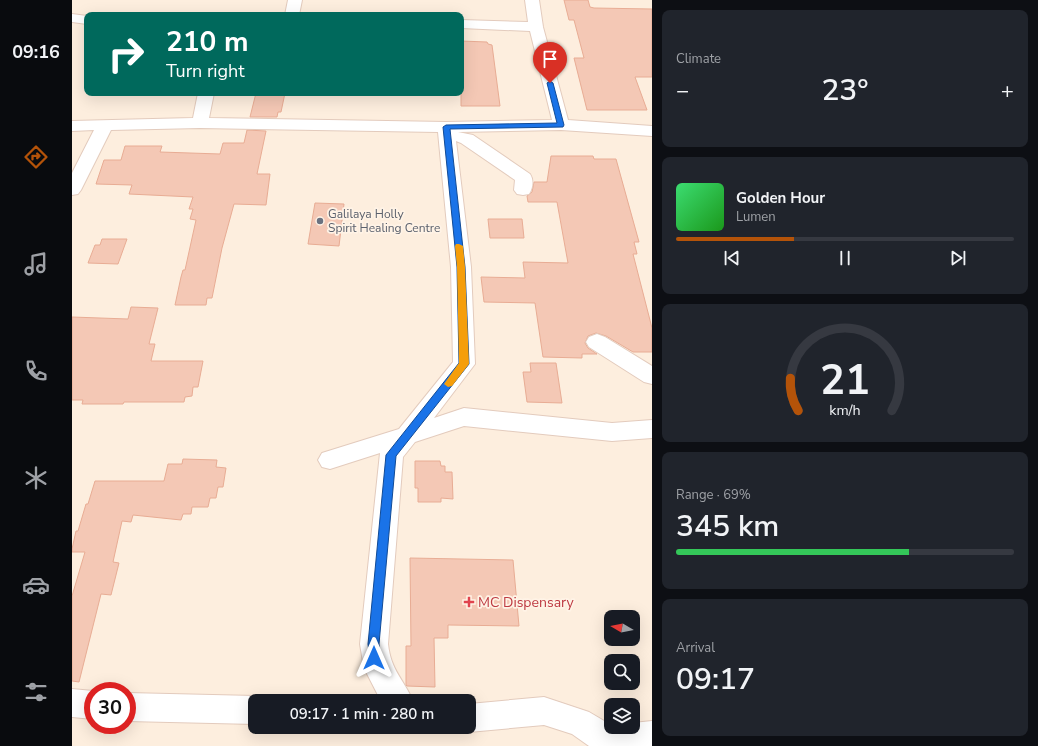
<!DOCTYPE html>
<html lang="en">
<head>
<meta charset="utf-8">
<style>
	:root { --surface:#171b24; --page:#20242c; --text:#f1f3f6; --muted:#9ea1a6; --line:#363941; --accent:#b45309 }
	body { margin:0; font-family:"Nunito Sans",sans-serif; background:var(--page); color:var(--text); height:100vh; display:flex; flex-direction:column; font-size:15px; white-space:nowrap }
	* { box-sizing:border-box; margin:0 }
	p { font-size:13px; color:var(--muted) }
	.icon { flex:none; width:22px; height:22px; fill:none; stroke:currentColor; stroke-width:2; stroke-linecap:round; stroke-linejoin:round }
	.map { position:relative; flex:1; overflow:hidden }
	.sheet { display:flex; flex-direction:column; gap:10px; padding:10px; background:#0d0f14; width:386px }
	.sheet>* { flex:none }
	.guide { position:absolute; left:12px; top:12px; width:380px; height:84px; border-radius:8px; box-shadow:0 4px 16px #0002; background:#00695c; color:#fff; overflow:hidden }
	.needle { width:26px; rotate:280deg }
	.tools { position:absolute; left:532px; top:610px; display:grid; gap:8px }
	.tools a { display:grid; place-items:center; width:36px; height:36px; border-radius:8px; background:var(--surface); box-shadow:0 4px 16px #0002; font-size:20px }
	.speed { position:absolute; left:12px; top:682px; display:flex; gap:8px; font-size:20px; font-weight:700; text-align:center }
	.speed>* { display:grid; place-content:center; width:52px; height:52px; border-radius:50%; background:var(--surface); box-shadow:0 4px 16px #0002; line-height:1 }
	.speed .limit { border:6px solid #d22; background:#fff; color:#111 }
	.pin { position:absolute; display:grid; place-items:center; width:34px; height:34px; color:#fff; margin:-41px -17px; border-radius:50% 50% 50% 0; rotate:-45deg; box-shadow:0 0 4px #0007 }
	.pin .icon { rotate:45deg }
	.me { position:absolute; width:44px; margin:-22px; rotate:0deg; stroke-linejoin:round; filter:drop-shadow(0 0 3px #0008) }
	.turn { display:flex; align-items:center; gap:14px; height:84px; padding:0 16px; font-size:18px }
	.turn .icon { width:52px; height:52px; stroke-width:2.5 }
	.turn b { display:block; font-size:28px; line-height:34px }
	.big { font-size:30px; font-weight:600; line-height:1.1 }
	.sheet .tile { flex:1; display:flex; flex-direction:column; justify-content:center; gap:6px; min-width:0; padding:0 14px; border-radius:8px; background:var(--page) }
	.sheet .dial { align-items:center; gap:0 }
	.dial svg { height:104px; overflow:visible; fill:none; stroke:var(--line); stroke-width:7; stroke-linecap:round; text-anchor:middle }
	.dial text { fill:var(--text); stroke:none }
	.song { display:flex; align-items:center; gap:12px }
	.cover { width:48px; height:48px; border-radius:6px; background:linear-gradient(135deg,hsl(140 70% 55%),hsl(120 70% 35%)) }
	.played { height:4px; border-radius:2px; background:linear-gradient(90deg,var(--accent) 35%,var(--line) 35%) }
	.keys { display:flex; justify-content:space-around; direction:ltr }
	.heat { display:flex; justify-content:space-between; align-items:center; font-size:22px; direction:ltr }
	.charge { height:6px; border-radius:3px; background:linear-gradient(90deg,#34c759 69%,var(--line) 0) }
	.trip { position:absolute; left:176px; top:694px; width:228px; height:40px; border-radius:8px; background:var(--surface); box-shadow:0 4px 16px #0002; font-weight:600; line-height:40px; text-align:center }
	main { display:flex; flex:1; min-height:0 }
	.menu { display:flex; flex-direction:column; width:72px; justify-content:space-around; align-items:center; background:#090b0e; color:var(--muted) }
	.menu .icon { width:28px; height:28px }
	.menu .selected { color:var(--accent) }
	.menu b { font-size:18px; color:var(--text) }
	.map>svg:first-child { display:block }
	.building { fill:#f4c8b5; stroke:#e8ac94 }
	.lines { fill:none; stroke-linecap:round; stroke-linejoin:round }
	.minor-casing { stroke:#e3cbbd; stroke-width:2 }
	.minor { fill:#fff; fill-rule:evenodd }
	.route { fill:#1a73e8; stroke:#114b97 }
	.slow { fill:#f59e0b }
	.worship-dot { fill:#6b7280; stroke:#fff3e6; stroke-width:1.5 }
	.health-dot { fill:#e0444e; stroke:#fff3e6; stroke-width:1.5 }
	.labels { text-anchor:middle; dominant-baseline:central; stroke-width:3.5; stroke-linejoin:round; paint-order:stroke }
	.worship-label { font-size:12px; fill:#5b616d; stroke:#fff3e6; text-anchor:start }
	.near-health-label { font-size:14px; fill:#be3a42; stroke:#fff3e6; text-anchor:start }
</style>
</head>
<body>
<main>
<nav class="menu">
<b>09:16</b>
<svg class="icon selected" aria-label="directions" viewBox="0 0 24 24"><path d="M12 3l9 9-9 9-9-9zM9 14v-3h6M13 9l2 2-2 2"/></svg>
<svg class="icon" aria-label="music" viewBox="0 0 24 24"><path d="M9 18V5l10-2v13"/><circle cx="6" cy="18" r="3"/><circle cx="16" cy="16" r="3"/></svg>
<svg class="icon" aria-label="phone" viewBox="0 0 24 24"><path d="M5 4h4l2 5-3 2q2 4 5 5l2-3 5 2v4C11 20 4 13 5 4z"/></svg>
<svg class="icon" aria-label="climate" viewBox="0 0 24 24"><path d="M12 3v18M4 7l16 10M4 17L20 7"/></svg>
<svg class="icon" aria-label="car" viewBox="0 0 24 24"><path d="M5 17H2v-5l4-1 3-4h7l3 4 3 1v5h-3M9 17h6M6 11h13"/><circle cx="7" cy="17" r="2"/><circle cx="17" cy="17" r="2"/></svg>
<svg class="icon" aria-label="filters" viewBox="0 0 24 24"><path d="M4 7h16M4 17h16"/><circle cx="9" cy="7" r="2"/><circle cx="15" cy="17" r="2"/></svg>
</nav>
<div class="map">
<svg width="580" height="746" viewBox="0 0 580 746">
	<rect width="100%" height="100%" fill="#fdeede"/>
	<path class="building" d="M492,0h24l2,7 4,1 58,1v68h-17l12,33h-60l-13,-52h10l-10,-38h-5z
		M389,41l26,1 1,2 4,1 8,61h-39z
		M184,93h29l-4,19h-3l-1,5h-27z
		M175,130l19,1 -9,43h13l-4,31 -32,-1 -12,44 -10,50h-5l-1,7h-31l6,-28 2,-7h2l11,-50 -6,-1 3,-10h-4l4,-12 -64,-3 3,-9 -36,-1 8,-24h17l4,-14h37l-2,6 60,2 3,-11h21z
		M479,156h42l1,3h22l23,83h-5l3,12h-4l19,74v24h-19l-27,-16 -10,-3 -8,3 -3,7 3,5 9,6h-15v4l-39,-1 -8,-54 -51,-1 -3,-25 44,1 -2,-16 45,1 -11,-61h-29l-1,-6 5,-4 2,-10h13z
		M243,203l29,1 -5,42 -31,-2z
		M416,219h34l2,19h-34z
		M30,239h25l-9,25 -30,-1 7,-18h5z
		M59,307l27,1 -9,36h6l-4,17h52l-5,26h-5l-1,9 -7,1 -1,5h-60l-1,2h-41l1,-4h-11v-83l56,2z
		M458,363h26l6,40 -35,-1 -4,-30h8z
		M111,459l34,1 -1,7 10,1 -3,19h-5l-2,11h-6l-2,9h-16l-1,7h-8l-2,6 -48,-5 -2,7 -9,-1 -9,41 6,1 -8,32 -10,-1 -22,88 -7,-1v-85l13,-44h-13v-3l4,-18h2l8,-27h2l7,-23h69l4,-17h14z
		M343,461h25l1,5h4v6h7l1,27 -12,-1v4h-23v-14h-3z
		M338,558l103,2 6,66 -71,-1v13h-14l1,49 -28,-1 -1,-1v-39h5z"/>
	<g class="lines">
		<defs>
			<path id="minor" d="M216,0h14l-3,15h-14z
				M453,0h14l4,27 25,93 84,6v10l-91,-6 -103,2 15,3 57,39c4,6 3,14 -1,20l-6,1 -6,-1 -3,-4 1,-10 -54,-37 -5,-2 15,126 4,97 -41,54 30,-10 148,15 40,-3v18l-40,3 -148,-15 -49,16 -12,15 -15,187c3,27 15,34 25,57h-32l-17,-33 -4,-24 20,-191 -50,16 -8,-2 -4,-7 4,-7 77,-24 54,-67 -2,-95 -13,-135 -238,-4 -89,2 -30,60 -3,4 -6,1v-22l22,-43 -22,1v-10l121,-3 5,-25h16l-5,25 237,4 106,-2 -22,-89 -69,-3v-8l67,2z
				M0,14l15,2v8l-15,-2z
				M525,334l8,3 47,29v18l-8,-2 -55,-35 -3,-5 3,-5z
				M0,689l21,2v28l-21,-2z
				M55,693l128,3 11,5h-11v23l-128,-3z
				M472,697l45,15 22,13v2h22v-4l19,-2v25h-63l-17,-12 -28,-9 -75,7 -11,-5h11v-23z"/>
		</defs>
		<use href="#minor" class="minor-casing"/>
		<use href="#minor" class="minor"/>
	</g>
	<path class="route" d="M478,81l3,2 11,42 -1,2 -113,2 15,138 4,97 -73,92 -17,188 1,14 -2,3 -4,2 -4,-2 -2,-17 18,-189 73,-92 -2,-96 -14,-140 3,-2 111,-2 -10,-40z"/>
	<path class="slow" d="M384,244h3l4,2 2,21 4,97 -17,22 -4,1 -4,-3 15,-21 -2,-96 -2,-21z"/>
	<circle class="worship-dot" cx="248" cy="221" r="4"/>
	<path class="health-dot" d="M395 596h4v4h4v4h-4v4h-4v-4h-4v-4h4z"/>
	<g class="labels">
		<g class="worship-label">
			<text x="256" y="214">Galilaya Holly<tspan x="256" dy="14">Spirit Healing Centre</tspan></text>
		</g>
		<g class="near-health-label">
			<text x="406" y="602">MC Dispensary</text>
		</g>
	</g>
</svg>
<div class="tools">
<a><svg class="needle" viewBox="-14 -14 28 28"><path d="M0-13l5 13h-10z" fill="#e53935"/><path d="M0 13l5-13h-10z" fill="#9ea1a6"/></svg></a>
<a><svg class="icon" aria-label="search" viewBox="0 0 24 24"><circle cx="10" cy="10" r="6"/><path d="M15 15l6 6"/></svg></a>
<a><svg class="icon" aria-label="layers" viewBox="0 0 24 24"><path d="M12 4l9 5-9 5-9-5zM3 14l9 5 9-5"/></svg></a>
</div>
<div class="speed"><div class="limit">30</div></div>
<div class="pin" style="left:478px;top:83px;background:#d93025"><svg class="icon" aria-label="arrive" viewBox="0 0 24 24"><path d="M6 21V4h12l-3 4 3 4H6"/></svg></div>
<svg class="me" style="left:302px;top:658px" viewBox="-20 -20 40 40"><path d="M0-17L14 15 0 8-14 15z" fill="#1a73e8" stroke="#fff" stroke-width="4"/></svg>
<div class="trip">09:17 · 1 min · 280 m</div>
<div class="guide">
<div class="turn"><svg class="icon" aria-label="right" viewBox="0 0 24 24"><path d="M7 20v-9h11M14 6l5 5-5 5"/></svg><div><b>210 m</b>Turn right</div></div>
</div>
</div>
<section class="sheet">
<div class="tile"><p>Climate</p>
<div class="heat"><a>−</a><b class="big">23°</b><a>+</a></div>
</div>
<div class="tile">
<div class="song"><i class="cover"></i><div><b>Golden Hour</b><p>Lumen</p></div></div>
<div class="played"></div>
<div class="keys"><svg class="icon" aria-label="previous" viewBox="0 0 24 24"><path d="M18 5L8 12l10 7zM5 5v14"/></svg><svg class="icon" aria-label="pause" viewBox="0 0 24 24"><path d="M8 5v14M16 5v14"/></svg><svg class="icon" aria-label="next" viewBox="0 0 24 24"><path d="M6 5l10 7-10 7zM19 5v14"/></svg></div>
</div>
<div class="tile dial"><svg viewBox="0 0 100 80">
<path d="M14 69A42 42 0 1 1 86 69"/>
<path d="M14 69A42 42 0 0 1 8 44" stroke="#b45309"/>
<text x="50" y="56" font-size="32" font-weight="700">21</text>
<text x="50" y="72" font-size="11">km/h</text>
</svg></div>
<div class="tile"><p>Range · 69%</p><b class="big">345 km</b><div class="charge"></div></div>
<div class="tile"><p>Arrival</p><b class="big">09:17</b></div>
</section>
</main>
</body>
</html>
